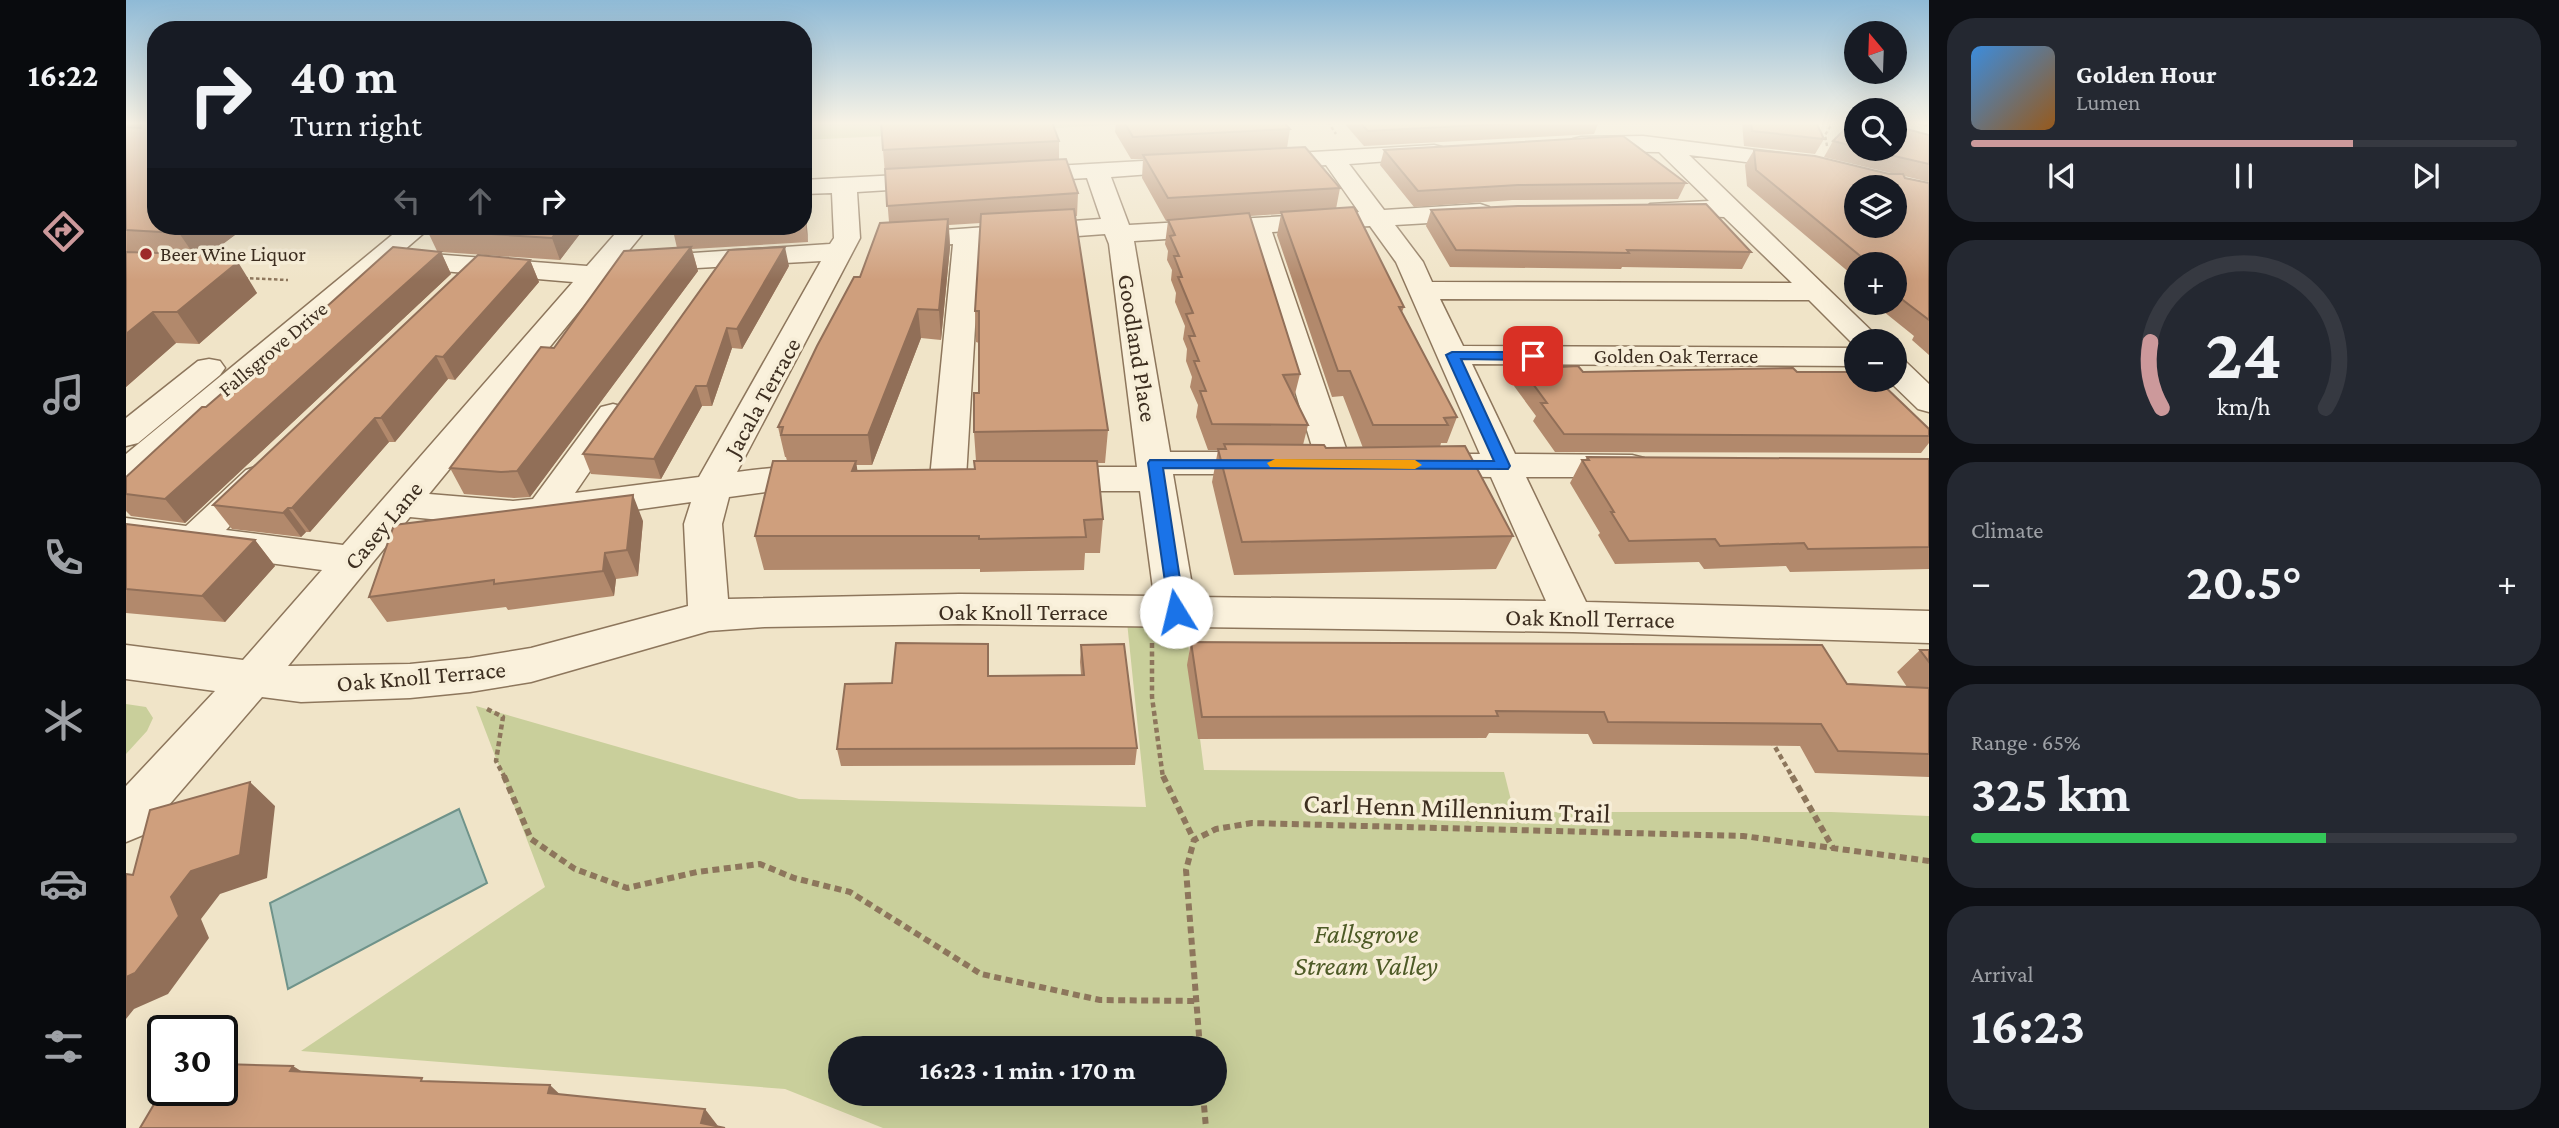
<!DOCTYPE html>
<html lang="en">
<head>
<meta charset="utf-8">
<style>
	:root { --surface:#171b24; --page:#242831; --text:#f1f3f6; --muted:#9ea1a6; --line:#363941; --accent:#cc999b }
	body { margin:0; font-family:"Crimson Pro",serif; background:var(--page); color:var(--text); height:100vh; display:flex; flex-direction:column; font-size:26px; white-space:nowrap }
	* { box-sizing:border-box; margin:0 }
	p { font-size:23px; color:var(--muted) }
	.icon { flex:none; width:38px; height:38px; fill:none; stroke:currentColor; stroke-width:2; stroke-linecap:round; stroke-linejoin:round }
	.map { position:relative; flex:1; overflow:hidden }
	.details { display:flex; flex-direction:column; gap:18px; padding:18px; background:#0d0f14; width:630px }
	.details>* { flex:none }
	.guide { position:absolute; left:21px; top:21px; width:665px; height:214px; border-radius:28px; box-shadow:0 7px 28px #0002; background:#171b24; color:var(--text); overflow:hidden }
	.needle { width:46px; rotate:341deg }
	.tools { position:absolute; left:1718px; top:21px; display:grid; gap:14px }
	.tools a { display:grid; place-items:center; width:63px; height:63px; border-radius:50%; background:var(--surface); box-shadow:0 7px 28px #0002; font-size:35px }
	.speed { position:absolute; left:21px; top:1015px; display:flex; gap:14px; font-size:35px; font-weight:700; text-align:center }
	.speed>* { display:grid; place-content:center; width:91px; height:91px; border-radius:50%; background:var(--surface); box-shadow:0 7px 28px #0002; line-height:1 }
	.speed .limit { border:4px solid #111; border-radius:10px; background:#fff; color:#111 }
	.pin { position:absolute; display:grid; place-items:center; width:60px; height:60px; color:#fff; margin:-30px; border-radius:14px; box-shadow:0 4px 10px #0006 }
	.me { position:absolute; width:77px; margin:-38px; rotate:351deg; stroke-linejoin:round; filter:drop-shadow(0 0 5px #0008) }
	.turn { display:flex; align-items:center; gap:24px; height:147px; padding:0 28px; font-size:32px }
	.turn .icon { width:91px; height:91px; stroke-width:2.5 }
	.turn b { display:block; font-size:49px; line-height:60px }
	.lanes { display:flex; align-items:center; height:66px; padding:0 28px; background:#0003; justify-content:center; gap:35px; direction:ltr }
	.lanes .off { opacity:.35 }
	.big { font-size:52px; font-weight:700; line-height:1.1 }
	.details .widget { flex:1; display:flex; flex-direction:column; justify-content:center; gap:10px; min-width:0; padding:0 24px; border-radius:28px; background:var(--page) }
	.details .dial { align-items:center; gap:0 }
	.dial svg { height:182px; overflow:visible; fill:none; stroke:var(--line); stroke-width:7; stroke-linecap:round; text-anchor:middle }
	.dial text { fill:var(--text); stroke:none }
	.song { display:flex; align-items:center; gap:21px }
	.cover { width:84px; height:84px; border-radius:10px; background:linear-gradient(135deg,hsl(210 70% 55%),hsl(30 70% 35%)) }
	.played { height:7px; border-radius:4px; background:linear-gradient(90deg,var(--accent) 70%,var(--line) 70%) }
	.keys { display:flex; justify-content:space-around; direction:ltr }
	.heat { display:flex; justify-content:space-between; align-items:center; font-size:38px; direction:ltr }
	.charge { height:10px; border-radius:5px; background:linear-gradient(90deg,#34c759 65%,var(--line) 0) }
	.trip { position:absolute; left:702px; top:1036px; width:399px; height:70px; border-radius:35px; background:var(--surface); box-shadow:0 7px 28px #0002; font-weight:700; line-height:70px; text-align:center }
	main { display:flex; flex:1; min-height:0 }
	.tabs { display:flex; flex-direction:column; width:126px; justify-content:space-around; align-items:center; background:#090b0e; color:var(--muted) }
	.tabs .icon { width:49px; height:49px }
	.tabs .selected { color:var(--accent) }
	.tabs b { font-size:32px; color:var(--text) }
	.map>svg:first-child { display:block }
	.green { fill:#c9cf9b; fill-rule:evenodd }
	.water { fill:#a9c4bc; stroke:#6f938a; stroke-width:2 }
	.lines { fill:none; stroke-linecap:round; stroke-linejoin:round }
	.minor-casing { stroke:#8d765c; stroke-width:3 }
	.path-far2 { stroke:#8d765c; stroke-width:2.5; stroke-dasharray:3.5 2.5; stroke-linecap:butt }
	.path-far1 { stroke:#8d765c; stroke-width:4.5; stroke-dasharray:5 3.5; stroke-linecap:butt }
	.path { stroke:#8d765c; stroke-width:6; stroke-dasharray:7 4.5; stroke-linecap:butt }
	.minor { fill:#faf1dc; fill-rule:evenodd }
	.wall { fill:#b2896c; fill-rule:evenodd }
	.shaded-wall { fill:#916f58 }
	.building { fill:#cf9f7d; stroke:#916f58; stroke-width:2; fill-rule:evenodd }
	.route { fill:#1a73e8; stroke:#114b97; stroke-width:2 }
	.slow { fill:#f59e0b }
	.poi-dot { fill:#9e2a2b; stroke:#f7eed8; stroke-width:2.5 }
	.labels { text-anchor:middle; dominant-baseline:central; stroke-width:7; stroke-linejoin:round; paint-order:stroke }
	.far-poi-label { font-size:21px; fill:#3d2e20; stroke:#f7eed8; text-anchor:start }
	.far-street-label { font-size:21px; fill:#3d2e20; stroke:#f7eed8 }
	.street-label { font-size:24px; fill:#3d2e20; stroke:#f7eed8 }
	.near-street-label { font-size:28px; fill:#3d2e20; stroke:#f7eed8 }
	.near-park-label { font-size:28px; font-style:italic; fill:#4d5a26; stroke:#f7eed8 }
</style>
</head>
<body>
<main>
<nav class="tabs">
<b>16:22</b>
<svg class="icon selected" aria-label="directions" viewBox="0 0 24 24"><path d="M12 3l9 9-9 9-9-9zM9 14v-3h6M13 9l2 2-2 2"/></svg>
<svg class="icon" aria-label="music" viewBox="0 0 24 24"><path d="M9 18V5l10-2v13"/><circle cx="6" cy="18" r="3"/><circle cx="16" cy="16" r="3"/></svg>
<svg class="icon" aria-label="phone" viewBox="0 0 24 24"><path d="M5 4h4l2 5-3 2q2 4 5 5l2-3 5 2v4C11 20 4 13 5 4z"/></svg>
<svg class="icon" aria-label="climate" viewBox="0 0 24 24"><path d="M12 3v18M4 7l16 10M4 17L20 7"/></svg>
<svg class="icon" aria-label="car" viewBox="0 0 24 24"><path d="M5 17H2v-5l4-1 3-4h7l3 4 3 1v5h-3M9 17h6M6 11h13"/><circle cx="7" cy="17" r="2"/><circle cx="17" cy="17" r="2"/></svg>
<svg class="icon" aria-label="filters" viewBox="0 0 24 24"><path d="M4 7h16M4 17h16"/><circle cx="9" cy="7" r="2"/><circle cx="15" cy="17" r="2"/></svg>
</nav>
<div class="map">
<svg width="1803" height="1128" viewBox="0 0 1803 1128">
	<rect width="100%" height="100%" fill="#f0e4c8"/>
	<path class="green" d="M677,122h374l-374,18z
		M1000,612h58l20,158 300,2 10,40h317l98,4v312h-1046l-98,-39 -484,-38 244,-164 -69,-181 323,93 347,8zM714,1048h374v46h-374z
		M0,704l20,3 7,11 -6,13 -21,23z"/>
	<path class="water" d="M333,809l28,74 -199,106 -18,-86z"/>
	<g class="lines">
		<defs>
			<path id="minor" d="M1517,136l168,21 4,5 -4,5 -8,2 -114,-14 193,186h-25l-1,6 -47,-47 -369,-1 23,47 394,2v18l-385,-2 43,90 117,1 12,3 5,8 -5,8 -12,3h-106l60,125 343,9v32l-356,-11 -614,-8 -195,3 -55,4 -178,51 -61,10 -60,6 -109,4 -39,-5 -119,138 -17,7v-56l89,-95 -89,-12v-34l117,15 79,-90 -196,-26v-26l60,8 60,-56 12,-4 12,4 6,8 -50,52 117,15 230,-263 -154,-13 -10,-2 -4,-6 4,-6 10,-2 168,13 35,-40h27l-220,268 84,7 20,-2 68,-92 12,-3 12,3 4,7 -54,79 124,-16 122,-216 -178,10 -10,-2 -4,-6 4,-6 197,-13 4,-6 -2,-45 -29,1v-14l134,-7 9,2 3,5 -3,5 -9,2 -80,5 3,46 -123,234c31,-4 67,-9 98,0l5,8 -5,8 -13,4h-56l-37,5 -7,27 6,75 231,-5 195,2 -14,-105h-93l-12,-4 -6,-8 6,-8 12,-4h90l-28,-223 -4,-10 -125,9 -14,235 -6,8 -12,4 -12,-4 -6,-8 23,-234 -55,4 -9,-2 -4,-6 4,-6 212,-15 -14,-41 -68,4 -9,-2 -3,-5 3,-5 9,-2 177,-10 8,2 4,5 -4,5 -93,7 18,48 230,-13 -33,-47 -63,4 -8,-2 -4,-5 4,-5 8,-2 171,-10 8,2 4,5 -4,5 -93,7 35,46 96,-6 9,3 4,5 -4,5 -9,3 -85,5 28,37 9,20 360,1 -68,-66 -74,-3 -4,-5 4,-5 59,-3 -50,-49 -78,-1 -8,-2 -3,-5 3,-5 8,-2zM1244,226l26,36 84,192h-57l-12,3 -5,8 5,8 12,3 68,1 55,124 -352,-4 -21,-123h95l12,-3 5,-8 -5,-8 -12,-3h-98l-36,-211 113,-7 70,229 5,8 12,3 12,-3 5,-8 -79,-231zM565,502l-7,22 4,82 -157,42 -61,10 -60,6 -122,2 122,-149 103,10z
				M277,226h29l-294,254 -12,4v-30z
				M83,359l11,2 5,7 -5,7 -82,68 -12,3v-28l72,-57z
				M1769,360l11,2 23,22v28l-11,-3 -30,-29h7z"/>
		</defs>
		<use href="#minor" class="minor-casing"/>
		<path class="path-far2" d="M1202,122l8,12
			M1786,122l17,4
			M1701,146l-2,-11 8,-13
			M118,278l44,2"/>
		<path class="path-far1" d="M1026,643v54l11,81
			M361,709l16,8 -7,44 9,17
			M1645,740l22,38"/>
		<path class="path" d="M378,776l27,63 44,30 52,19 70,-16 63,-8 34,14 56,14 131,82 119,26 97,1
			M1037,776l31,64
			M1666,776l41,72
			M1074,1048l-14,-178 8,-30 22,-11 36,-6 491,13 186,25
			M1077,1094l3,34"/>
		<use href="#minor" class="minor"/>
	</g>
	<path class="wall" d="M0,122h30l91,104 -38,28 17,8 31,31 -58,51 -23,-1 -50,44z
		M990,122h168l6,7 -3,19 53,40 -4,21 68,98 -2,5 55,105 -10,26h-6l-1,4 73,89 -17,33 -262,6 -22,-93 6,-32h-10l-12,-33 2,-12 -8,-18 2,-10 -6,-16 1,-12 -4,-10 2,-13 -10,-24 1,-9 -5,-13 1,-10 -5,-10 1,-9 -3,-7 3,-23h-2l-24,-43 1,-19h-12l-16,-27zM1155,214l-4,21 55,162 11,-1 20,52h-37l-23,-3 5,-20 -14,-27 6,-24 -50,-158z
		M1217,122h256l-5,12 -230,12z
		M1616,122h74l8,17 -9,15 -71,-8z
		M1731,122v27h38l34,-14v47l-25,-6 1,2 24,5v172l-17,-15 2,-4 -41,-33h22v-39h-38v15l-110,-93 -2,-21 9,-15 141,24 -71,-17 9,-16z
		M933,141v19l19,33 -1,23h-2l33,214 -3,33h-8l6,56 -3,34h-15l-1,17 -104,2v-3l-216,1 -9,-34 32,-75 -1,-4h-1l-7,-30 111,-205 -6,-72zM855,223l-6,88 1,31 3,1v50l-5,39 2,29 -1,8 -118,2 -1,-6h16l49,-127 20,2 9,-93 -1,-22z
		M1258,150l302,33 -8,16 -166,1 -98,7 -34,-42z
		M677,184l2,13 3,45 -116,7 6,22 -168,226 -16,1 -50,-4 -14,-26 104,-120 123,-100 -5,-22h131z
		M1305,210l320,42 -9,17 -120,-2 -1,2 -171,-2 -24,-41z
		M305,226h155l-26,34 -119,-8 10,22 -266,249 -54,-7 -5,-5v-34l80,-70 78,-62 153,-94 -10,-21z
		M404,260l9,22 -84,98 -7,-1 -53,63h-6l-79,90h-4l-5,5 -69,-8 -19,-24z
		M663,266l-47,83 -10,-1 -20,58h-10l-41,73 -70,-5 -8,-20z
		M1396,369l61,3h214l132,57v14l-8,10 -366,-1 -22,-31 3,-5 -22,-30z
		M1461,457l342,2v110l-139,3 -4,-6 -82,3 -5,-7 -84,2 -17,-29 2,-2 -30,-50 12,-23h3z
		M517,521l-5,55 -22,3 -2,17 -106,14 -2,-3 -119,15 -18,-25z
		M0,524l129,16 20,26 -50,56 -99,-9z
		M1065,642l716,45 -10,-15 23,-22h9v127l-114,-4 -15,-27 -207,-2 -5,-10 -99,-1 -3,5 -288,1 -11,-74z
		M955,645l56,103 -2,17 -294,1 -4,-17 55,-66 97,-22v15l92,-1 -1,-13z"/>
	<path class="shaded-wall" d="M677,184l2,13 3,45 -3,-22z
		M822,219l2,28 -9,93 -2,-30z
		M64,226h57l-48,36 -20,-29z
		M436,226h24l-26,34 -8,-22z
		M565,247l7,24 -168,226 -13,-26z
		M659,247l4,19 -47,83 -5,-20z
		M315,252l10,22 -266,249 -20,-24z
		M96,255l9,13 7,-6 19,31 -58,51 -22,-32 38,-51z
		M404,260l9,22 -84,98 -12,-23z
		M792,309l3,29 -49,127 -4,-30z
		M27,312l23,31 -50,44v-53z
		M601,328l5,20 -20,58 -5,-20z
		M310,356l12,23 -53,63 -14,-24z
		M570,386l6,20 -41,73 -7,-20z
		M249,418l14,24 -79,90 -18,-24z
		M730,461l5,33 -9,-23z
		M507,495l10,26 -5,55 -11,-26z
		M162,508l18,24 -5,5 -18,-24z
		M129,540l20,26 -50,56 -23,-26z
		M479,553l11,26 -2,17 -11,-25z
		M124,782l25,24 -8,72 -47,16 -19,25 8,19 -41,56 -34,15 -8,10v-42l45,-80z
		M167,1066l29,18 -32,-13z
		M424,1085l19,18 -21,-10z
		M579,1109l13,17 -17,-3z"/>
	<path class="building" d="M15,122h15v104h34l-11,7 -53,-3v-103l15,1z
		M755,122h171l7,19 -176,9z
		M998,122h160l6,7 -157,8z
		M1233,122h183l-174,9z
		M1625,122h65l8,17 -72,-8z
		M1726,122h5v25l-24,-6z
		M1769,126l34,9v29l-65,-15h31z
		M1497,136l63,47 -168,2 -100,6 -34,-41z
		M1179,147l35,41 -172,10 -25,-43z
		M1628,150l61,6 74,18h14l2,4 24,5v137l-34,-26v-30h-25l-114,-94zM1731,187h38v39h-38z
		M940,159l12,34 -191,13 -2,-37z
		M1580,204l45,48 -124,-2 2,3 -173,-3 -25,-40 87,-4z
		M1228,207l50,100h-5l58,110 -13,1 4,7h-75l-23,-54h-12l-57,-159z
		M948,209l34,221 -134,2v-39h5v-82h-4l6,-97z
		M1123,213l51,161 -17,1 25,50 -96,-1 -12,-33h6l-12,-30h5l-10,-25h6l-9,-22 7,-1 -15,-36h4l-8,-21h5l-9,-20 5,-1 -7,-15z
		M822,219l-9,91 -21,-1 -50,126h-87l2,-8h-5l39,-81 37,-69h6l20,-54z
		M305,226h131l-10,12 -125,-8z
		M546,226h36l-37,2z
		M267,247l48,5 -276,247 -39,-5v-17l76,-70h4l72,-62h6z
		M565,247l-174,224 -16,1 -51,-4 91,-121 13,1 70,-97z
		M659,247l-48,82 -10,-1 -20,58h-11l-42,73 -71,-5 146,-204z
		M0,252l96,3 -7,6 23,1 -61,50h-24l-27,22z
		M352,255l52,5 -87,97 -7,-1 -55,62h-6l-83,90h-4l-5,5 -70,-8z
		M1452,366l5,6 210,-4 4,4h60v8h21l51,49v7l-365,-2 -23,-31h6l-25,-34z
		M1098,444l100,1 2,3 139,-2 48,90 -271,6 -24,-93h8z
		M1461,457l342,2v88l-121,2 -4,-6 -84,3 -5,-7 -86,2 -18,-29h3l-32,-52h7z
		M647,461h83l-4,10 123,-2 -1,-8h123l6,58 -19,1 2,17 -107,2v-3h-224z
		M507,495l-6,55 -22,3 -2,18 -109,13v-4l-125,17 25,-72z
		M0,524l129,16 -53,56 -76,-7z
		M1065,642l631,3 25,39 82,4v66l-91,-3 -17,-27 -213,-2 -4,-10 -108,-1 2,5 -296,1z
		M770,643l92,1v32l96,-1 -3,-30 43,-1 13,104 -300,1 8,-65 47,-1z
		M1794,650h9v12z
		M124,782l-10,73 -49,16 -20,26 8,19 -44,57 -9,4v-103l7,1 17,-65z
		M96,1064l71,2 -3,5 132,7 -1,3 129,4 -2,8 157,16 -4,14 24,5h-585l23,-39v1h59z"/>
	<linearGradient id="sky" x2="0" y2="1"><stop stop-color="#8fbad6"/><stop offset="0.44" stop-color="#f8f3e6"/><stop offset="1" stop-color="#f8f3e6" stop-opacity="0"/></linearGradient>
	<rect width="1803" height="280" fill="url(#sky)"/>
	<path class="route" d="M1326,352h81l7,4 -7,4 -72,-1 49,107 -2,3 -345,-1 22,144 -3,5h-12l-22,-154 2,-3 344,1 -48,-106z"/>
	<path class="slow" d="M1149,459l140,1 7,5 -7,4 -145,-2 -3,-4z"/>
	<circle class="poi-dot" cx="20" cy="254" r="7"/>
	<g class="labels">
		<g class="far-poi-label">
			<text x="34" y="254">Beer Wine Liquor</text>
		</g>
		<g class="far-street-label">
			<text transform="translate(147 349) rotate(-40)">Fallsgrove Drive</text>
			<text x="1550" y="356">Golden Oak Terrace</text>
		</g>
		<g class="street-label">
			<text transform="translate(1012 348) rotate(81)">Goodland Place</text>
			<text transform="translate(636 397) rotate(-61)">Jacala Terrace</text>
			<text transform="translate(257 525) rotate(-50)">Casey Lane</text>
			<text x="897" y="611">Oak Knoll Terrace</text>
			<text transform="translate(1464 618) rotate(1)">Oak Knoll Terrace</text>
			<text transform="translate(295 676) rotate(-5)">Oak Knoll Terrace</text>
		</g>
		<g class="near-street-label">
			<text transform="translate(1331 808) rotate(2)">Carl Henn Millennium Trail</text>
		</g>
		<g class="near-park-label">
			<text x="1240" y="933">Fallsgrove<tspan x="1240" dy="32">Stream Valley</tspan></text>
		</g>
	</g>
</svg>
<div class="tools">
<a><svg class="needle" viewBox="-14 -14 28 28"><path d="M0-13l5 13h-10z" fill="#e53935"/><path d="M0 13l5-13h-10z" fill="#9ea1a6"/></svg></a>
<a><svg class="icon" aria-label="search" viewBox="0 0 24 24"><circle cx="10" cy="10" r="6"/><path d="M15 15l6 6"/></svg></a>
<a><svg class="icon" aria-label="layers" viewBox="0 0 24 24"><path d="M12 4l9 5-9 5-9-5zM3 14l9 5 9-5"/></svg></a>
<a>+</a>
<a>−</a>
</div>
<div class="speed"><div class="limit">30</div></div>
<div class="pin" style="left:1407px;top:356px;background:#d93025"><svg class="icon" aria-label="arrive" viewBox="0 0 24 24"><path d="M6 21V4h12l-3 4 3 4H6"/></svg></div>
<svg class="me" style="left:1050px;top:612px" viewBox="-20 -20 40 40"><circle r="19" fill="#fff"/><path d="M0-13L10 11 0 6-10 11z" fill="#1a73e8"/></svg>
<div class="trip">16:23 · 1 min · 170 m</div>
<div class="guide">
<div class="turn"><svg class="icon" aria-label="right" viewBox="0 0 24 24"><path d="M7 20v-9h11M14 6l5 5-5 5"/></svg><div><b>40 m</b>Turn right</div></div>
<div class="lanes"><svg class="icon off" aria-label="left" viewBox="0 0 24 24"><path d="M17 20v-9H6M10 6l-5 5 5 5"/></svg><svg class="icon off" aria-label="ahead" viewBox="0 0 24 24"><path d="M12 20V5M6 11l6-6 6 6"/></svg><svg class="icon" aria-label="right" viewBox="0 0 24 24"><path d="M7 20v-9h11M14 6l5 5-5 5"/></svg></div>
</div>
</div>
<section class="details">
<div class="widget">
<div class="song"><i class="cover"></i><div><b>Golden Hour</b><p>Lumen</p></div></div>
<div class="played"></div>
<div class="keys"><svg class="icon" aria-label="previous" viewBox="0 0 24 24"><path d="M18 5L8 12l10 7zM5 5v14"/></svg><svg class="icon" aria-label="pause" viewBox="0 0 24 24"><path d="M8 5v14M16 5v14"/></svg><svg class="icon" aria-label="next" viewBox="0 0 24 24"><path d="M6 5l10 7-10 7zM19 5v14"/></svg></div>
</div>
<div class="widget dial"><svg viewBox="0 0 100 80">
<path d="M14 69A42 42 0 1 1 86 69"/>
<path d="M14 69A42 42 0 0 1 9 40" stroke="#cc999b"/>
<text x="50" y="56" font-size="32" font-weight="700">24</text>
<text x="50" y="72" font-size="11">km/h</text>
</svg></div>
<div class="widget"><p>Climate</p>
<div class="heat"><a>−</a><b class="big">20.5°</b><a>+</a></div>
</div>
<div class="widget"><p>Range · 65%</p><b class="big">325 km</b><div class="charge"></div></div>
<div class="widget"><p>Arrival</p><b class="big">16:23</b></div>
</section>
</main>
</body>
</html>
